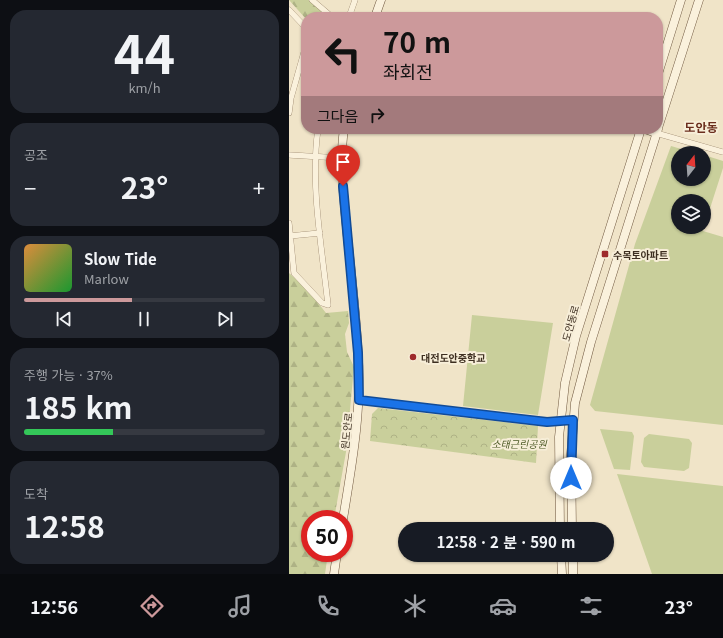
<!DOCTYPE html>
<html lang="ko">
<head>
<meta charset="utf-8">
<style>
	:root { --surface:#171b24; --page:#242831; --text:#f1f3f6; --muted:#9ea1a6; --line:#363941; --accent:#cc999b }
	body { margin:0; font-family:Georgia,"Noto Sans KR",serif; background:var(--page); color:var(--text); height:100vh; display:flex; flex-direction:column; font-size:15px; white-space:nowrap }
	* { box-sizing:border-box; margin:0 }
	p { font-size:13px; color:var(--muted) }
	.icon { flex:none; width:22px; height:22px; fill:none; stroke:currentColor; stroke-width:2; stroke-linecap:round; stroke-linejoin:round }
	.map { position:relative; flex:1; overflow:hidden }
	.details { display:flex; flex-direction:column; gap:10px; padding:10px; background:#0d0f14; width:289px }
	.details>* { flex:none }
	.guide { position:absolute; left:12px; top:12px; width:362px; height:122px; border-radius:16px; box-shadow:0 1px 3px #0004; background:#cc999b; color:#111; overflow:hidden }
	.needle { width:26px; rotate:17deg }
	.buttons { position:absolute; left:382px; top:146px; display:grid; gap:8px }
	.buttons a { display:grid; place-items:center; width:40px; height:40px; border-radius:50%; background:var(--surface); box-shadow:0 1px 3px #0004; font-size:20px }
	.speed { position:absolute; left:12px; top:510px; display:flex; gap:8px; font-size:20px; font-weight:700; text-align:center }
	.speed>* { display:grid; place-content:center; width:52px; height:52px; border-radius:50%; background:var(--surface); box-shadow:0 1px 3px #0004; line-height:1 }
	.speed .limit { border:6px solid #d22; background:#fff; color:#111 }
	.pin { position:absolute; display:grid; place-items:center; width:34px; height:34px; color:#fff; margin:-41px -17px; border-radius:50% 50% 50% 0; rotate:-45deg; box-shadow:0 0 4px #0007 }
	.pin .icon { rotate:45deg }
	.me { position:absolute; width:44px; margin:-22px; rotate:0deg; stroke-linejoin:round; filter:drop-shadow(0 0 3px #0008) }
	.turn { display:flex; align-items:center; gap:14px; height:84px; padding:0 16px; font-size:18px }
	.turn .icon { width:52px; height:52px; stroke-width:2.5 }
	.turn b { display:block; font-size:28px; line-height:34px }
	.then { display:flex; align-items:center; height:38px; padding:0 16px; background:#0003; gap:8px; font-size:15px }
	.big { font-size:30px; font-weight:700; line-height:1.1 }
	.details .card { flex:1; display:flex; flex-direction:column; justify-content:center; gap:6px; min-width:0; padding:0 14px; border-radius:16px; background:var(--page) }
	.details .dial { align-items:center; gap:0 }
	.dial b { font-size:52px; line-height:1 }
	.song { display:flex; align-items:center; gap:12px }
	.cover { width:48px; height:48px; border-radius:6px; background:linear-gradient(135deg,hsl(30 70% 55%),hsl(130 70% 35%)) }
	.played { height:4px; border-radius:2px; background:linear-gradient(90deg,var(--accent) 45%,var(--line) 45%) }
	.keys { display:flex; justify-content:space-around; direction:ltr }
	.heat { display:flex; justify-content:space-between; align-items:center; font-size:22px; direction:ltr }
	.charge { height:6px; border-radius:3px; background:linear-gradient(90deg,#34c759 37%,var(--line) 0) }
	.trip { position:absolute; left:109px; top:522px; width:216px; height:40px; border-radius:20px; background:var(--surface); box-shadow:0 1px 3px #0004; font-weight:700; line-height:40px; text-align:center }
	.tab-bar { display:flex; height:64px; justify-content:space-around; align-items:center; background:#090b0e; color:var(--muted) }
	.tab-bar .icon { width:28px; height:28px }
	.tab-bar .on { color:var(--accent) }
	.tab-bar b { font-size:18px; color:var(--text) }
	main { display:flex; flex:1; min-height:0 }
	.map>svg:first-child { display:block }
	.grass { fill:#c9cf9b }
	.forest { fill:url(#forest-firs) }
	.park { fill:url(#park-crowns) }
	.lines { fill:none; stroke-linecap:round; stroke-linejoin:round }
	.street-casing { stroke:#8d765c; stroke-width:6 }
	.secondary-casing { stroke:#6f573f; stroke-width:9 }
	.street { stroke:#faf1dc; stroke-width:5.5 }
	.secondary { stroke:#faf1dc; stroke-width:8 }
	.route-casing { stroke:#114b97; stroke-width:10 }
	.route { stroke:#1a73e8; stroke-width:7 }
	.poi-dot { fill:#9e2a2b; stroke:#f7eed8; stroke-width:1.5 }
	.labels { text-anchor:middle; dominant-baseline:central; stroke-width:4; stroke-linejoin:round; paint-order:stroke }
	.poi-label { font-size:10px; font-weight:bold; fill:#3d2e20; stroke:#f7eed8; text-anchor:start }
	.street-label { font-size:10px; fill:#3d2e20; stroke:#f7eed8 }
	.park-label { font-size:10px; font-style:italic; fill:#4d5a26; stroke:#f7eed8 }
	.quarter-label { font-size:12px; font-weight:bold; fill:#6b2e1e; stroke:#f7eed8 }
</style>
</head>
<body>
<main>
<section class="details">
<div class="card dial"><b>44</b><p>km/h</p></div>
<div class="card"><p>공조</p>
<div class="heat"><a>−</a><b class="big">23°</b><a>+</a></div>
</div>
<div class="card">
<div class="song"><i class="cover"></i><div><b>Slow Tide</b><p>Marlow</p></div></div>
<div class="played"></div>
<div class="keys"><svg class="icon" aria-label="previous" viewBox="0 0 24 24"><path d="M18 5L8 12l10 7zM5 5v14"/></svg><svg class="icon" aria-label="pause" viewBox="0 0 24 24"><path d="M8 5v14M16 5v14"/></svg><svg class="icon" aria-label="next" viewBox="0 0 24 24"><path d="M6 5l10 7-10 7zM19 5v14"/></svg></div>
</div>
<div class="card"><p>주행 가능 · 37%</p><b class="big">185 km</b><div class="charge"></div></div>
<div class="card"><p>도착</p><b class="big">12:58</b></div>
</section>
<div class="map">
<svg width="434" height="574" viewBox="0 0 434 574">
	<defs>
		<pattern id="forest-firs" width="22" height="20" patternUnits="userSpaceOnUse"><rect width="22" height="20" fill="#c9cf9b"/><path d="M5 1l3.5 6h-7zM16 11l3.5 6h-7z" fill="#aeb285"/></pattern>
		<pattern id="park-crowns" width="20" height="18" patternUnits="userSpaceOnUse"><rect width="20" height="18" fill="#c9cf9b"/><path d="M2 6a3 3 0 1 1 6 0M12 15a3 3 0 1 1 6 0" fill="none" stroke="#aeb285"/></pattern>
	</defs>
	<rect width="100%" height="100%" fill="#f0e4c8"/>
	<path class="grass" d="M382,146l24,7h-17v26h26v-24l19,6v7l-19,59v-26h-26v26h26l-1,4 20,6v188l-128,-14 -5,-6 45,-161z
		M183,315l81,8 -15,92 -75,-9z
		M311,429l32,3 2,4 -4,34 -16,-1z
		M360,434l40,5 3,4 -3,25 -5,3 -40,-4 -3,-5 3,-24z
		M328,474l106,12v88h-71z"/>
	<path class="forest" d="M0,0h22l19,17h-24v2z
		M0,273l19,17 18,23 22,-2 1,12 -4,11 2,18 7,15 -8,85 -12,67h-24v34h18l-3,21h-36z"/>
	<path class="park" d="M89,408l160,18 -2,37 -166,-22 2,-27z"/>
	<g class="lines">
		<defs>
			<path id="street" d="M23,0l20,17
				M0,10l17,18
				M60,17l6,-17
				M0,113l2,-15 15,-53
				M367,133l67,19
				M0,155l52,3
				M0,223l5,50 28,30 6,2c-6,-57 -18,-120 -10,-176
				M0,236l31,-3
				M70,400l188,22 26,-2"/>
			<path id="secondary" d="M86,17l6,-17
				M369,74l23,-74
				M369,128l41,-128
				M356,129l11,4
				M54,519c9,-55 19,-109 15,-166 -2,-40 -7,-81 -11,-121 -3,-34 -8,-69 -3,-103
				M271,529l-1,-92 6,-54 11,-47 65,-207
				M283,529l-1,-75 4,-51 16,-61 67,-213
				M272,555l1,19
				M284,555v19
				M45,574l3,-21"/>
		</defs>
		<use href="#street" class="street-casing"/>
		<use href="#secondary" class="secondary-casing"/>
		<use href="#street" class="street"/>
		<use href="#secondary" class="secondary"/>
	</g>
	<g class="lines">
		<defs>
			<path id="route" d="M54,186l15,167 1,47 188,22 26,-2 -2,58"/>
		</defs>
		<use href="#route" class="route-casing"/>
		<use href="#route" class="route"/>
	</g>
	<g class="poi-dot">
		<rect x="312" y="250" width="8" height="8" rx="2"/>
		<circle cx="124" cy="357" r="4"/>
	</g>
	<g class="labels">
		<g class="poi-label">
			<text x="324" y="254">수목토아파트</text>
			<text x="132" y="357">대전도안중학교</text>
		</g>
		<g class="street-label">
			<text transform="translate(281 323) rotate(-74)">도안동로</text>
			<text transform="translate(57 431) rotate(-84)">원도안로</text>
		</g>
		<g class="park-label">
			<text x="230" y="443">소태근린공원</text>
		</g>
		<g class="quarter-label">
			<text x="412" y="126">도안동</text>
		</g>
	</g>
</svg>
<div class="buttons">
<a><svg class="needle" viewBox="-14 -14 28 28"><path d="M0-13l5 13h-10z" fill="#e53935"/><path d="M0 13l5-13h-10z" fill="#9ea1a6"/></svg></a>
<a><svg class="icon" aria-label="layers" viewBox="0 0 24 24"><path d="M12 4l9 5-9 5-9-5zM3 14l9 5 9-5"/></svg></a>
</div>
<div class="speed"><div class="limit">50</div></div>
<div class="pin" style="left:54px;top:186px;background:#d93025"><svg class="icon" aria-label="arrive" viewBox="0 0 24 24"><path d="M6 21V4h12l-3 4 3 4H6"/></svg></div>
<svg class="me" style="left:282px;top:478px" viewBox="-20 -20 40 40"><circle r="19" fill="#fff"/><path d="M0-13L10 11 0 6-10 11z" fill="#1a73e8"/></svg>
<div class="trip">12:58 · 2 분 · 590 m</div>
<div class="guide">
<div class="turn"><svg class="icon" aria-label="left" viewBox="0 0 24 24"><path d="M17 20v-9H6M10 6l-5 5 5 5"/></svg><div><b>70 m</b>좌회전</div></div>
<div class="then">그다음<svg class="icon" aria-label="right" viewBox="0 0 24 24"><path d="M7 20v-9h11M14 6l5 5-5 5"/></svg></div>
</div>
</div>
</main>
<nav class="tab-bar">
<b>12:56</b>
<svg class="icon on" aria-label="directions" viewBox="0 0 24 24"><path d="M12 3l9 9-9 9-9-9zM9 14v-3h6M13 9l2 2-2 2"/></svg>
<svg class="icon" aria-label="music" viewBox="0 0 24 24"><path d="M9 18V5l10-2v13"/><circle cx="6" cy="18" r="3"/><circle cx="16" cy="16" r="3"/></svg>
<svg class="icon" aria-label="phone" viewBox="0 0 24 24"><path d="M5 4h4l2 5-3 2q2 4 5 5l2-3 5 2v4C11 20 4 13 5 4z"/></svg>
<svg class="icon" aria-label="climate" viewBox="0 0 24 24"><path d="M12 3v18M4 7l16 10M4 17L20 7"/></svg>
<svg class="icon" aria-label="car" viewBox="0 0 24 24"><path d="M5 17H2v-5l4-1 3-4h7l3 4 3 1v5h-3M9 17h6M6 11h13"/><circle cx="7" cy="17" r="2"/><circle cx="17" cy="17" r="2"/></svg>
<svg class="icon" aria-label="filters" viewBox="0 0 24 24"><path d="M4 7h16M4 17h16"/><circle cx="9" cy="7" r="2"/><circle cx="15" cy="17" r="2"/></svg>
<b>23°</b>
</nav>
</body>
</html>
